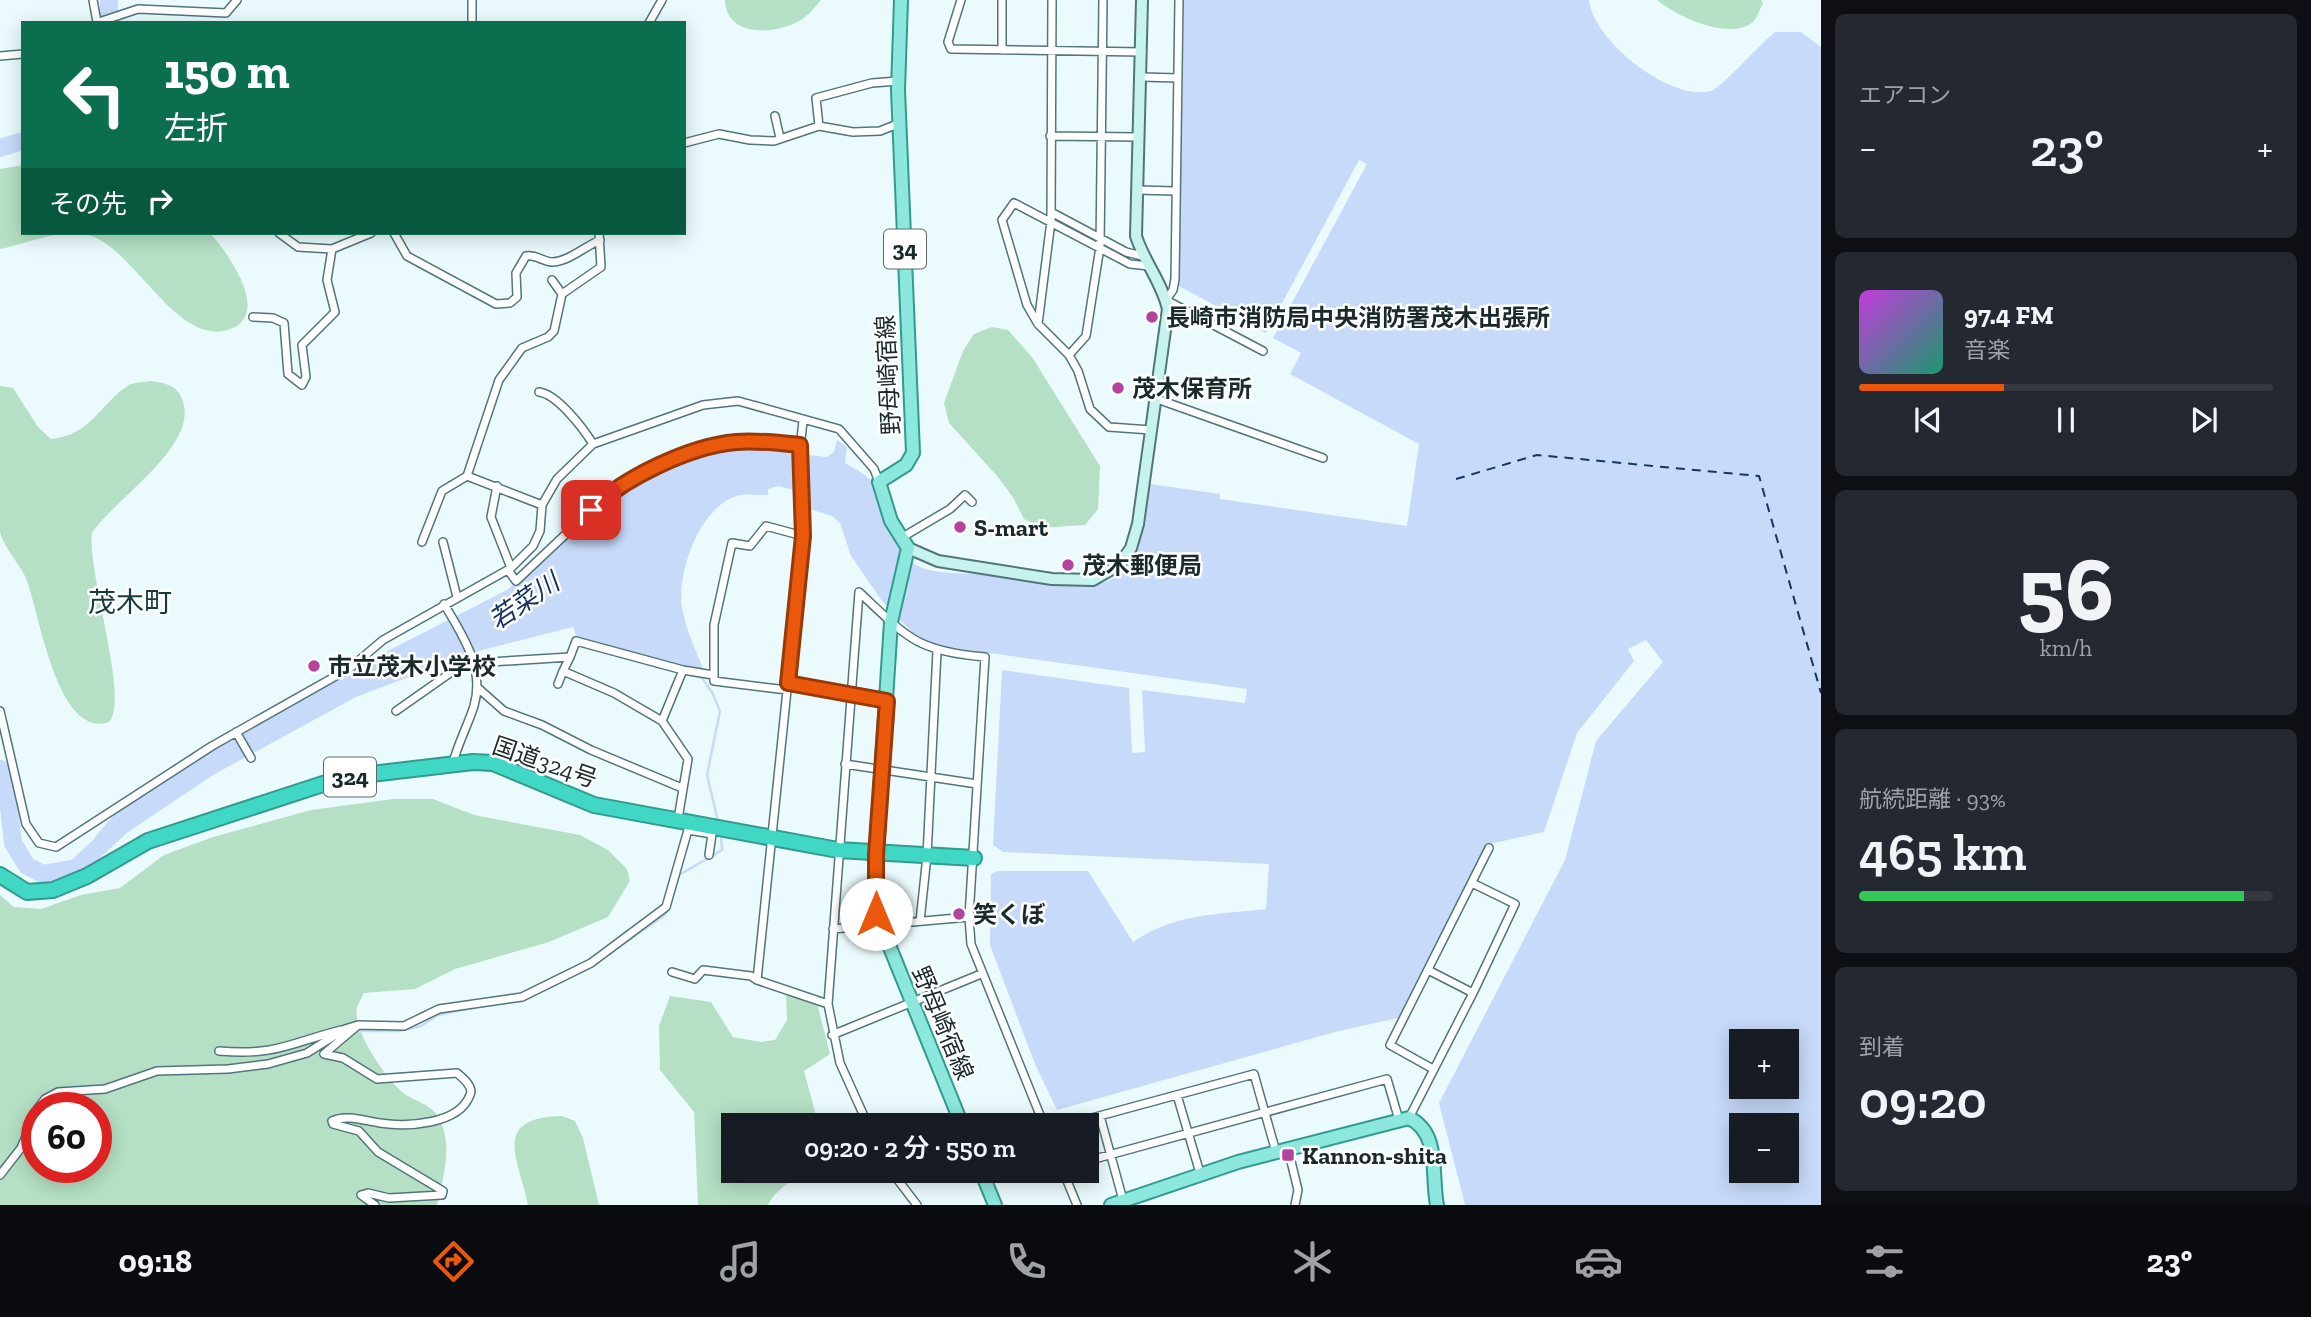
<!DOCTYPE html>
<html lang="ja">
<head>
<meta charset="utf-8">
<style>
	:root { --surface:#171b24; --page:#242831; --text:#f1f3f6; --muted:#9ea1a6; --line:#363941; --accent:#ea580c }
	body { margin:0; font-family:"Zilla Slab","Noto Sans JP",serif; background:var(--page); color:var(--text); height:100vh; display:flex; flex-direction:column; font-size:26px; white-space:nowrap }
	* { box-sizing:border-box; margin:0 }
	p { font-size:23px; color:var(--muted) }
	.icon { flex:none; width:38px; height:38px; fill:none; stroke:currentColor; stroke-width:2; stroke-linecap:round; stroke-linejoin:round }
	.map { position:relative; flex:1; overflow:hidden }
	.panel { display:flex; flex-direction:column; gap:14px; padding:14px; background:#0d0f14; width:490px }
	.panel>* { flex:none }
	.hud { position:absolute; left:21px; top:21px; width:665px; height:214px; border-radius:0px; box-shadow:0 4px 18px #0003; background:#0b6e4f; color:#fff; overflow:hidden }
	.buttons { position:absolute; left:1729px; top:1029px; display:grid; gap:14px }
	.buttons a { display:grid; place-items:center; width:70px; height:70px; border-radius:0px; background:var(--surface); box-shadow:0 4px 18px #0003; font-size:35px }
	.speed { position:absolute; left:21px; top:1092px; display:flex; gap:14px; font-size:35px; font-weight:700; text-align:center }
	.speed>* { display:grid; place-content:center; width:91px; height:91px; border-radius:50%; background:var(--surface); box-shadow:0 4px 18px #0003; line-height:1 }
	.speed .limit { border:10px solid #d22; background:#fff; color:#111 }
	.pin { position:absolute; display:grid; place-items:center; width:60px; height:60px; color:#fff; margin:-30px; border-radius:14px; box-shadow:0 4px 10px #0006 }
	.me { position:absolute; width:77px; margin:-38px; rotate:0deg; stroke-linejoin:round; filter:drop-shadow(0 0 5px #0008) }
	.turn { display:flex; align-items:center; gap:24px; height:147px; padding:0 28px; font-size:32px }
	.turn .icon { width:91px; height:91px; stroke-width:2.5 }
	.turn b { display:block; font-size:49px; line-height:60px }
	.then { display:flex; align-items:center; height:66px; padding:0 28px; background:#0003; gap:14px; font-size:26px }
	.big { font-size:52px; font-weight:600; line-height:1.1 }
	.panel .widget { flex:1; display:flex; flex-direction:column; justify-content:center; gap:10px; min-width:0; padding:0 24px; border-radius:10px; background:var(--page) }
	.panel .dial { align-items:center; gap:0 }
	.dial b { font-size:91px; line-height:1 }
	.song { display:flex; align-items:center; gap:21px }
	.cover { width:84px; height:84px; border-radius:10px; background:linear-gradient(135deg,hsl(290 70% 55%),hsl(160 70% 35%)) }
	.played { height:7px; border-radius:4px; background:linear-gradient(90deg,var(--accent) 35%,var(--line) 35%) }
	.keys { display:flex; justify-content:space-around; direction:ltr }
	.heat { display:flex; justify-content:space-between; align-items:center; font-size:38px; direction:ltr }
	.charge { height:10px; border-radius:5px; background:linear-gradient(90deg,#34c759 93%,var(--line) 0) }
	.trip { position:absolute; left:721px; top:1113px; width:378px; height:70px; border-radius:0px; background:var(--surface); box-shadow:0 4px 18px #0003; font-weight:600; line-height:70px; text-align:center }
	.dock { display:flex; height:112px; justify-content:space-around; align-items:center; background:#090b0e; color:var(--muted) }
	.dock .icon { width:49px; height:49px }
	.dock .on { color:var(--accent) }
	.dock b { font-size:32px; color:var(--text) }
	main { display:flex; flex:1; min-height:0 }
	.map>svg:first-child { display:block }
	.green { fill:#b5e0c5; fill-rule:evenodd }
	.water { fill:#c7daf9; fill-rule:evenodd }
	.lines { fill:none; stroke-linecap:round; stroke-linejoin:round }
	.stream { stroke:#c7daf9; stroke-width:2.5 }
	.river { stroke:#c7daf9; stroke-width:18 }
	.ferry { stroke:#183462; stroke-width:2; stroke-dasharray:9 7; stroke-linecap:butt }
	.street-casing { stroke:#51757b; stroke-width:10 }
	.secondary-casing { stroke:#51757b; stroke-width:14 }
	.primary-casing { stroke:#339a8f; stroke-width:16 }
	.highway-casing { stroke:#339a8f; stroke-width:18 }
	.street { stroke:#fff; stroke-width:7 }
	.secondary { stroke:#c6f3ed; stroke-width:10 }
	.primary { stroke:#8ce7dc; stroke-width:12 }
	.highway { stroke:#40d7c4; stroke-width:14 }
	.route-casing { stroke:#983908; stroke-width:18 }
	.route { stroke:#ea580c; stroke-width:12 }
	.poi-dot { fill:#b4439e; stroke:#fff; stroke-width:2.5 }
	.labels { text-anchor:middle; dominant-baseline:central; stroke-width:5; stroke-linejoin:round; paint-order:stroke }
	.shield { fill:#fff; stroke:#5f696b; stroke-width:2 }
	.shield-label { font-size:23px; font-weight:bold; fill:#1a292c }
	.poi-label { font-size:24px; font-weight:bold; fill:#1a292c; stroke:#fff; text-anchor:start }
	.street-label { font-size:24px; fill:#1a292c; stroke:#fff }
	.water-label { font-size:26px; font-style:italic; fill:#183462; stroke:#fff }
	.quarter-label { font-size:28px; fill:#163a3f; stroke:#fff }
</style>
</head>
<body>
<main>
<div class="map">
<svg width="1821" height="1205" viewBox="0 0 1821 1205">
	<rect width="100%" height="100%" fill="#ebfbfd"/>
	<path class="green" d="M725,0h96c-6,7 -12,15 -20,20 -25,15 -75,18 -76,-20z
		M1657,0h104l2,3c-3,6 -6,15 -10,19 -23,19 -76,-5 -96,-22z
		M23,165v68h187c17,19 60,78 23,95 -54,24 -96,-78 -144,-93 -26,-8 -63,9 -89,14v-80z
		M992,327l16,3 24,27 68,109 -2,43 -13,16 -44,3 -17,-9 -10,-20 -16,-22 -49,-54 -5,-20 19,-52 11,-17z
		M151,381c14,2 26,4 31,18 19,46 -66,98 -90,134 -5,41 38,167 17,189 -52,18 -70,-111 -83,-144 -6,-13 -25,-35 -26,-47 0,-47 0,-97 0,-145l13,2 25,39 13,12c41,-4 48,-35 78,-54 6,-3 15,-3 22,-4z
		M393,799h40l41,16 106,20 28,15 19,19 3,12 -22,36 -59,25 -94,27 -40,20 -51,4c-2,4 -5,10 -7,14 -5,23 28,70 45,85 12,10 30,11 38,28 13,27 3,58 -3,85h-437v-310l14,12 27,2 40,-14 39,-7 44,-33 49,-18 98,-27zM37,1108h59v59h-59z
		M786,992l31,11 13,51 -26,17 13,48 -1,6h-83v46h65c-8,14 -22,18 -30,34h-70l-4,-93 -34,-42 -1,-44 11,-30 41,6 22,35 28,5 14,-2 12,-20z
		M562,1116l13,5 8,17 16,67h-71c-10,-48 -37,-87 34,-89z"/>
	<path class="water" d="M1184,0h405c4,41 82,102 122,91 11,-4 50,-48 64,-59h26l20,15v1158h-356l-2,-8 -24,-94 126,-243 31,-119 67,-79 -17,-22 -18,9 6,12 -57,72 -33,99 -55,12 -91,174 -63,14 -278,78 -22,-46 -45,-119 1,-71 6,-3h91l45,71c42,-29 83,-27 133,-33l3,-45 -266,-12 -10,-7 9,-175 127,18 3,65 13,-1 -3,-62 103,13 2,-14 -257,-36 -53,-8 -21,-9 -34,-35 -31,-45 -11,-33 -8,-7 -25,-8 -1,-15 -28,-7 -10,3v6c-9,0 -19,-1 -27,0 -40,7 -65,78 -59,113 4,21 13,42 22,62l-127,-32 -4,-11 -99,25 -118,45 -143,78 -110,74 -9,-11 20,-23 57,-41 191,-110 145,-74 104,-92 30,-20 58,-23 42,-7 26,-2 23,7 37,4 7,-5 3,-12 10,7 -2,16c8,5 21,11 26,18 19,27 14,64 45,84 16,10 55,8 74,10 105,10 143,41 160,-91l70,10v5l187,27 12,-82 -129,-70 11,-21 -28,-15 94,-174 -8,-4 -93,173 -87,-47zM1741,1041h46v46h-46zM1741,1125h46v46h-46z"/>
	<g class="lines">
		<path class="stream" d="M700,675l13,19 7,17 -13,64 11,46
			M587,969l78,-54 14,-40 43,-25 -1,-16
			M355,1031h44l22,-5 17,-11 49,-10"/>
		<path class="river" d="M109,0v23
			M0,148l23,-7
			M0,769l8,30 5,44 14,23 16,8 33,-6 41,-38"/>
		<path class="ferry" d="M1456,479l81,-24 222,21 62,217"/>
		<defs>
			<path id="street" d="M93,0l4,22
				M961,0l-13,42 3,7 191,3
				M1179,0l-4,279 -2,11 -7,10 97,51
				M96,23l42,-14 88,4 11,-13
				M472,23v-23
				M649,23l13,-23
				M1002,50v-50
				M0,56l23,-2
				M1142,77l35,1
				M775,116l5,22
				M819,126l-3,-28 56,-15 26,-2
				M1050,136l88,1
				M684,143l35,-9 31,6 24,1 45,-15 34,6 27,-1 20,-8
				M1137,190l38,1
				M1051,212l75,40 16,4
				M279,233l19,14 34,2
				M394,233l13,23 89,48 14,-1 7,-6 -1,-24 10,-17c10,-2 17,6 27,6 16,-1 33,-16 47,-22
				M1149,266l-19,-2 -116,-61 -12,17 25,85 11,19 31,31 9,16 12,38 19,18 42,3
				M562,294l39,-27 -2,-34
				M253,317l20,1 11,5 4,51 14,11 4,-8 -4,-32 33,-33 -8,-32 5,-31 39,-16
				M1038,324l13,-103 1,-221
				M1069,355l17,-19 14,-89 3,-247
				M539,392c18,2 44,36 54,52
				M1157,399l166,59
				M803,421l-3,27 3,88 -46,444 71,24
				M497,486l-6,31 20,51
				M542,505l-75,-29 32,-96 23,-32 26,-11 6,-6 8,-37 -10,-14
				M901,538l49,-29 15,-14 7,7
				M422,542l20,-51 25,-15
				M443,542l14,55
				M508,570l8,11 86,-81 30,-20 57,-26 45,-12 67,3
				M444,604c19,32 41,64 30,102 -6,19 -16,37 -21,57
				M570,657l-7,14 51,22 48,28 26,38 -10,60
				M474,663l96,-6 6,-16 107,29 30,5
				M788,683l98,18
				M558,684l5,-13
				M478,688l26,23 38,14 49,25 91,38
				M787,690l-73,-9v-56l18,-82 18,3 16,-20 37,10
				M0,711l26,113 13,19 17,4 156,-101 138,-78 33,-28 128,-72 22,-22 7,-15 2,-26 15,-26 36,-35 110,-39 35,-4 101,28 35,40 5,13
				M396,711l77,-54
				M662,721l21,-51
				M236,732l15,26
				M845,764l132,20
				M709,855l3,-21
				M920,921l7,-65 10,-205
				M833,929l136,-12
				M1428,970l45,23
				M672,972l23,7 8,-9 48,6 6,4
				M357,1026l-33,28 19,4 34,21 80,-6c6,5 17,14 13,22 -11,30 -64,32 -90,28 -15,-2 -34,-9 -48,-2l1,3 26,7 19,21 65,39 -1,4 -53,3 -21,-5 -7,2 14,10
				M832,1035l149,-61
				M219,1051c57,5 71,-8 122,-21
				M1433,1069l-43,-24 99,-197
				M1177,1095l23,78
				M38,1108l7,-9 13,-7 47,-3 52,-18 71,-2 40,-5 39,-11 38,-24 13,-4 46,1 35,-17 83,-12 69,-34 75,-56 22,-77 24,4 1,-7
				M1100,1116l23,84
				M1409,1118l64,-125 42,-89 -43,-21
				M868,1125l-28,-62 -12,-59 31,-412c49,46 57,59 126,65l-16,260 2,27 73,181
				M1066,1125l188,-51 22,78
				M1288,1149l10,41 -3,15
				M1087,1161l300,-82 12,41
				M891,1171l26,34
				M1063,1171l14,34
				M0,1175l21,-27 16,-37
				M985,1181l26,-10"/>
			<path id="secondary" d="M908,548l30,13 114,18 41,1 26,-15 12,-17 7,-24 30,-215c-6,-27 -24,-47 -32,-73l6,-236"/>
			<path id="primary" d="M901,0l-3,90 15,363 -7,12 -27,17 12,39 17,27 -17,74 -15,233v58l86,212
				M981,1171l14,34
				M1111,1205l127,-43 171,-44c32,15 22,58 28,87"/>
			<path id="highway" d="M0,875l27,17 26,-2 34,-14 61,-35 178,-58 28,-7 119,-14 20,1 101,42 244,45 136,8"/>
		</defs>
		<use href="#street" class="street-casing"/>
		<use href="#secondary" class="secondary-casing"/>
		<use href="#primary" class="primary-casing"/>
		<use href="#highway" class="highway-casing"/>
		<use href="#street" class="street"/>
		<use href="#secondary" class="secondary"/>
		<use href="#primary" class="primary"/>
		<use href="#highway" class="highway"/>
	</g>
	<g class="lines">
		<defs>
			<path id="route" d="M591,510c32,-32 99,-64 145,-68 21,-2 43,1 64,3l3,91 -15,147 99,18 -11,154v59"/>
		</defs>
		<use href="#route" class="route-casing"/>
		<use href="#route" class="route"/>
	</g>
	<g class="poi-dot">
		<circle cx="1152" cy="317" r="7"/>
		<circle cx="1118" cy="388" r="7"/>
		<circle cx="960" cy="527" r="7"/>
		<circle cx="1068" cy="565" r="7"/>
		<circle cx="314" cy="666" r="7"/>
		<circle cx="959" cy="914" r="7"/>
		<rect x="1281" y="1148" width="14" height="14" rx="3.5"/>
	</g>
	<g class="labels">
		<g class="shield">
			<rect x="884" y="229.5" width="42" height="39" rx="5"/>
			<rect x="324" y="757.5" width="52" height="39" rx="5"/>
		</g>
		<g class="shield-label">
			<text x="905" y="249">34</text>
			<text x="350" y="777">324</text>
		</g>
		<g class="poi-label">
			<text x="1166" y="317">長崎市消防局中央消防署茂木出張所</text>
			<text x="1132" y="388">茂木保育所</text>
			<text x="974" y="527">S-mart</text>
			<text x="1082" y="565">茂木郵便局</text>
			<text x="328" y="666">市立茂木小学校</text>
			<text x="973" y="914">笑くぼ</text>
			<text x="1302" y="1155">Kannon-shita</text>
		</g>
		<g class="street-label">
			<text transform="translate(888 375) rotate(-93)">野母崎宿線</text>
			<text transform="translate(545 762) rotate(19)">国道324号</text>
			<text transform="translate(943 1023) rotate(67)">野母崎宿線</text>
		</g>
		<g class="water-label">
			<text transform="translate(524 601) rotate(-34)">若菜川</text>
		</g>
		<g class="quarter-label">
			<text x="130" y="602">茂木町</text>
		</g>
	</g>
</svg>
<div class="buttons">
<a>+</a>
<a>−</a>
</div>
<div class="speed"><div class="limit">60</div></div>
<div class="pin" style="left:591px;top:510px;background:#d93025"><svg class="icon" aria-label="arrive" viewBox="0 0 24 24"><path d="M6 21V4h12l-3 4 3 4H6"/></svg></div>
<svg class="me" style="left:876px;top:914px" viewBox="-20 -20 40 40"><circle r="19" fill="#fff"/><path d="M0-13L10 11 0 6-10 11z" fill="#ea580c"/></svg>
<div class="trip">09:20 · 2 分 · 550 m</div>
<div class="hud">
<div class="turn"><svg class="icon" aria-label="left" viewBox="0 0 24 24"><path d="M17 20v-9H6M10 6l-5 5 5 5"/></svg><div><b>150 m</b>左折</div></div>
<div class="then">その先<svg class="icon" aria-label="right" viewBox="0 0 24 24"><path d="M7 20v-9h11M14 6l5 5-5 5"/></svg></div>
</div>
</div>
<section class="panel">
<div class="widget"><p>エアコン</p>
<div class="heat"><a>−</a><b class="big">23°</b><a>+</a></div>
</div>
<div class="widget">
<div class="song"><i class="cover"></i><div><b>97.4 FM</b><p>音楽</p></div></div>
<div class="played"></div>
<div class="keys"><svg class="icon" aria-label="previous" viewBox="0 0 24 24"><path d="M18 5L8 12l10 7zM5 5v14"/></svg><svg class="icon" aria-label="pause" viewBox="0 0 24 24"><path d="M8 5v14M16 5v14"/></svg><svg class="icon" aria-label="next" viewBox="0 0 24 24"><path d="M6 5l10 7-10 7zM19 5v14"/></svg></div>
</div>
<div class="widget dial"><b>56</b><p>km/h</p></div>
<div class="widget"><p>航続距離 · 93%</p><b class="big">465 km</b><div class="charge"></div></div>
<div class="widget"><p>到着</p><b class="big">09:20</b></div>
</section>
</main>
<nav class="dock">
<b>09:18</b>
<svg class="icon on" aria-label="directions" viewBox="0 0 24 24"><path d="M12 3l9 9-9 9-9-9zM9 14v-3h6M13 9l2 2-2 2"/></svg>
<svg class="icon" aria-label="music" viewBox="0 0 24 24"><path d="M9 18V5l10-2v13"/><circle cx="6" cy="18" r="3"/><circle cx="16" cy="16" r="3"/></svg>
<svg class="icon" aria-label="phone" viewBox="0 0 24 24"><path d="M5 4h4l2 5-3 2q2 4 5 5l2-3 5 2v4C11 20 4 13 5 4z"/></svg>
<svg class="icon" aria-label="climate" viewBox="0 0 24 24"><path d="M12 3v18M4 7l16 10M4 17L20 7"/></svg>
<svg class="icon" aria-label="car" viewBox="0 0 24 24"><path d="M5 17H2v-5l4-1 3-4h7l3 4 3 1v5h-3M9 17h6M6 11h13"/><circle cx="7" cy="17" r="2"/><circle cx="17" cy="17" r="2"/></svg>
<svg class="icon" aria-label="filters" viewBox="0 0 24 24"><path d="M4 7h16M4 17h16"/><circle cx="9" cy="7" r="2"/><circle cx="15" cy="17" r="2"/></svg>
<b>23°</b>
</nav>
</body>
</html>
